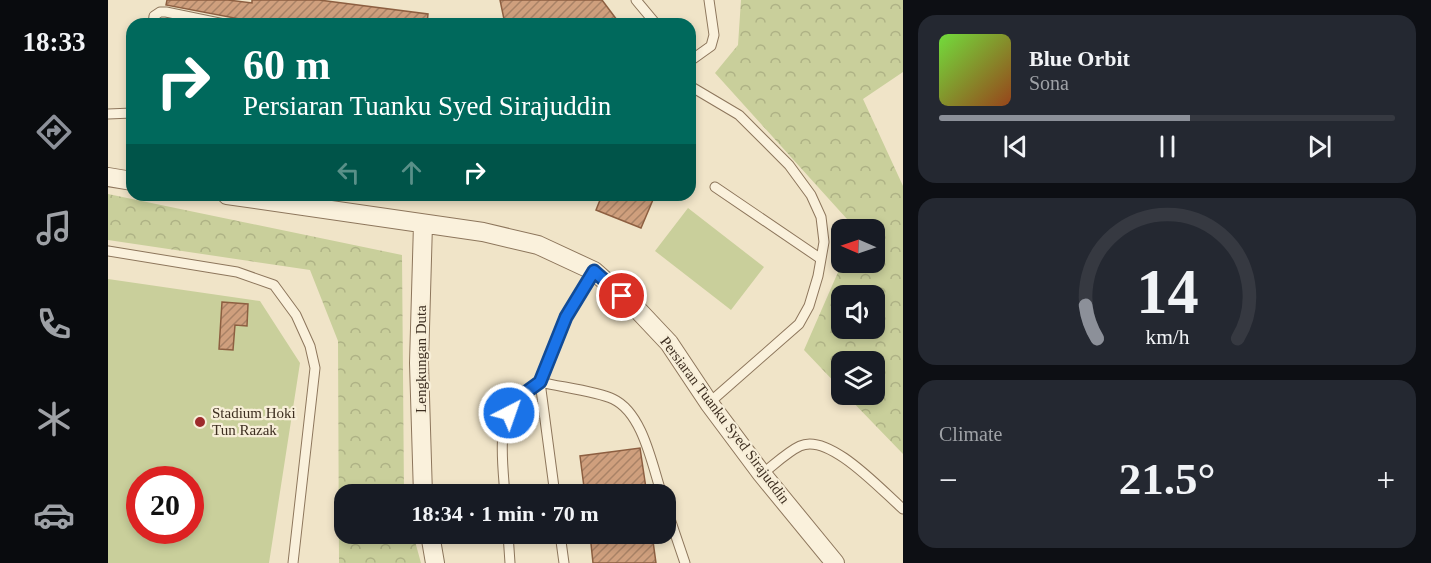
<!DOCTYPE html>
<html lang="en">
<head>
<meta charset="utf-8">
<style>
	:root { --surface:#171b24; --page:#242831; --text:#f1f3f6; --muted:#9ea1a6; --line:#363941; --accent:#8c9099 }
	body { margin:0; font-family:"Times New Roman",serif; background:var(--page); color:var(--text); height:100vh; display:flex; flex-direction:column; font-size:22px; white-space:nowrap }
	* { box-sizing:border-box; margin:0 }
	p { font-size:20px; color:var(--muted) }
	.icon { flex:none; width:33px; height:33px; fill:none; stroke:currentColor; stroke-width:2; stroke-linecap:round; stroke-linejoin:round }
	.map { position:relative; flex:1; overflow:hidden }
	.side { display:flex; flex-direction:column; gap:15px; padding:15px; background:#0d0f14; width:528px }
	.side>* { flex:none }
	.banner { position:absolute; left:18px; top:18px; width:570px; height:183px; border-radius:18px; box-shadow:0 3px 9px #0003; background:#00695c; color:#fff; overflow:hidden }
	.needle { width:39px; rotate:272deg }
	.tools { position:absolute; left:723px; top:219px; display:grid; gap:12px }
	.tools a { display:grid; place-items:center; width:54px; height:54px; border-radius:12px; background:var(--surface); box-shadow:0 3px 9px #0003; font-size:30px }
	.speed { position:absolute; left:18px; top:466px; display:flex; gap:12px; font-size:30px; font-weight:700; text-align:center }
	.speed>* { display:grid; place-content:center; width:78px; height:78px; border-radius:50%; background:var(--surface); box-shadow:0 3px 9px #0003; line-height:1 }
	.speed .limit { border:9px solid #d22; background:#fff; color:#111 }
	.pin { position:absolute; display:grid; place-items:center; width:51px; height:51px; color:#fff; margin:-26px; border:3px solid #fff; border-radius:50%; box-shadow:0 2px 6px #0007 }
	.me { position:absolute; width:66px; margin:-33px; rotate:41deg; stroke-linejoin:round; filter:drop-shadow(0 0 4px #0008) }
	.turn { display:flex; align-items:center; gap:21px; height:126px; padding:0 18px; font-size:27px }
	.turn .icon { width:78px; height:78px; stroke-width:2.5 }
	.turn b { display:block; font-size:42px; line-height:51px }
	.lanes { display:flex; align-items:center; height:57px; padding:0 18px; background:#0003; justify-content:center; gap:30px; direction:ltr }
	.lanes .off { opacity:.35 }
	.big { font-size:45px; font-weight:800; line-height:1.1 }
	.side .tile { flex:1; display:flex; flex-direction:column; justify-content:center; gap:9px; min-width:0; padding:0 21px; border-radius:18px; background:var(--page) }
	.side .dial { align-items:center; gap:0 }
	.dial svg { height:156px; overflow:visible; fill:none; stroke:var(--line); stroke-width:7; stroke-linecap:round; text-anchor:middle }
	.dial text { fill:var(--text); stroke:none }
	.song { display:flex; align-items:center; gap:18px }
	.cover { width:72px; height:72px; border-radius:9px; background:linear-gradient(135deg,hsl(100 70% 55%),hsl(20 70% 35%)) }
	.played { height:6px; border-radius:3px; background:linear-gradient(90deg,var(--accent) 55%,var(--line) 55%) }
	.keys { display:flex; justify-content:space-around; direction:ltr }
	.heat { display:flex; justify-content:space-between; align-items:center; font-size:33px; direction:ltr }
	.trip { position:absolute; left:226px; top:484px; width:342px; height:60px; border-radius:18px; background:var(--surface); box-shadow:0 3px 9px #0003; font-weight:800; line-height:60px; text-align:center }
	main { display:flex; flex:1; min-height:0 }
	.tab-bar { display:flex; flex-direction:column; width:108px; justify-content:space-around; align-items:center; background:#090b0e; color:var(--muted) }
	.tab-bar .icon { width:42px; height:42px }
	.tab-bar .selected { color:var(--accent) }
	.tab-bar b { font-size:27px; color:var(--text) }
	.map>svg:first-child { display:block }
	.forest { fill:url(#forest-crowns); fill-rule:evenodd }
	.pitch { fill:#c9cf9b; fill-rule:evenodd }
	.building { fill:url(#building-hatch); stroke:#8d5f41; stroke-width:1.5 }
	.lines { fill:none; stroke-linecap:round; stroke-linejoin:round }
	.lane-casing { stroke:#8d765c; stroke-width:11 }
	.street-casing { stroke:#8d765c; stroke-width:20 }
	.lane { stroke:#faf1dc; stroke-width:9 }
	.street { stroke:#faf1dc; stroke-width:18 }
	.route-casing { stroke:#114b97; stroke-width:15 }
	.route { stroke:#1a73e8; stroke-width:10 }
	.poi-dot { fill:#9e2a2b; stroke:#f7eed8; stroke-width:2 }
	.labels { text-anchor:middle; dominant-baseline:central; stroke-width:4.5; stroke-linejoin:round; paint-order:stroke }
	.street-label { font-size:15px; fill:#3d2e20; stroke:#f7eed8 }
	.poi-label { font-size:15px; fill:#3d2e20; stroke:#f7eed8; text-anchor:start }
</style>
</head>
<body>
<main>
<nav class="tab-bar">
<b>18:33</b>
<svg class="icon selected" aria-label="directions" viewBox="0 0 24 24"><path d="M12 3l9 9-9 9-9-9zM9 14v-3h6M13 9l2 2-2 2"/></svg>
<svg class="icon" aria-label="music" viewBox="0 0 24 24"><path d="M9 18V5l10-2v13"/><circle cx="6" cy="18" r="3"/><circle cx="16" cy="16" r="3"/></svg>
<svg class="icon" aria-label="phone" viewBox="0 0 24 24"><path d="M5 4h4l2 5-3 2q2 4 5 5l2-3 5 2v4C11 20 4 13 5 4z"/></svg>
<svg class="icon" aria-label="climate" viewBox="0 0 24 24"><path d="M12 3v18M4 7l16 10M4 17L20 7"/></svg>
<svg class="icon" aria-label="car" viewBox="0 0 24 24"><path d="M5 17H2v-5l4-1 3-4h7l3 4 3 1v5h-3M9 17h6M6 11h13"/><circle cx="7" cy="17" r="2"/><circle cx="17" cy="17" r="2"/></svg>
</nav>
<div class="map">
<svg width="795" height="563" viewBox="0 0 795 563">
	<defs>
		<pattern id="forest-crowns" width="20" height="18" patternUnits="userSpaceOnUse" patternTransform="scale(1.5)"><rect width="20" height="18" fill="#c9cf9b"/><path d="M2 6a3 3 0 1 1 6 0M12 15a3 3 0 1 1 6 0" fill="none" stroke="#aeb285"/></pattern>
		<pattern id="building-hatch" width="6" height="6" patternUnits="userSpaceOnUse" patternTransform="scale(1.5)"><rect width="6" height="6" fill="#cf9f7d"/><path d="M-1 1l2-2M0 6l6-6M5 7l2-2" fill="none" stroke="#a98266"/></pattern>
	</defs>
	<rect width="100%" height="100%" fill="#f0e4c8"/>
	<path class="forest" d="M633,0h162v72l-40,27 40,87v268l-57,-59 28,-1v-32h-32l-1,27 -37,-39 38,-87 32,-1v-32l-18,-1 -141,-156 23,-28zM734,296h32v32h-32z
		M0,194l294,61 2,240h-59v39h68l8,29h-82l-1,-222 -28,-71 -202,-30z"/>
	<path class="pitch" d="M580,208l76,59 -33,43 -76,-59z
		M0,279l152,22 40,62 -31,200h-161zM32,480h50v51h-50z"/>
	<path class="building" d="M59,0h61l24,3v-3h67l109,14 -1,10h-188l1,-5 -74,-14z
		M392,0h102l18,24h-115z
		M494,195h53l-14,33 -45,-18z
		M114,302l26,2 -1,22 -12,-1 -2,25 -14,-1z
		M532,448l7,47h-62l-5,-39z
		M482,534h62l4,29h-63z"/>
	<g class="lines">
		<defs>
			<path id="lane" d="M528,0l20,24
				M45,24l1,-8 6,-4h6l58,12
				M582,61l21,-15 3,-11 -5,-35
				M582,86l49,29 50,50 22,30 10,22 3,25 -6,34 -9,30 -10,18 -90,79
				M0,114l24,-1
				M607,187l106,72
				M0,251l129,21 37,13 22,30 14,31 5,22 -22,195
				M654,474c12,-9 25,-22 38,-28 29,-14 82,45 103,63
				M397,495c-2,-28 -8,-68 8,-93 6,-8 20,-14 27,-20 20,5 56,9 73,17 30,14 39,66 49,96
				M447,495l-15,-113 26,-65 28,-46
				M558,507l19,56
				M400,534l2,29
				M452,534l4,29"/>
			<path id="street" d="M0,177l24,4
				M119,195l256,37 55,13 56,26 42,37 33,35 40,60 53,71 73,89
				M315,495l-4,-132 4,-139
				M322,534l5,29"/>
		</defs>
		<use href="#lane" class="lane-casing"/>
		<use href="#street" class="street-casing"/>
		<use href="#lane" class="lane"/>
		<use href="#street" class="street"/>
	</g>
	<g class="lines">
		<defs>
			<path id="route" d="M401,413l5,-12 26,-19 26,-65 28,-46 28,25"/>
		</defs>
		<use href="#route" class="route-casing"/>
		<use href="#route" class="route"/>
	</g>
	<circle class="poi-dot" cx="92" cy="422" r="6"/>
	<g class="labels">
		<g class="street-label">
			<text transform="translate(313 359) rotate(-90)">Lengkungan Duta</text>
			<text transform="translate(617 420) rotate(53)">Persiaran Tuanku Syed Sirajuddin</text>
		</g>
		<g class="poi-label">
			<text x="104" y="413">Stadium Hoki<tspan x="104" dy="17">Tun Razak</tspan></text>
		</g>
	</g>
</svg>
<div class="tools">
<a><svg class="needle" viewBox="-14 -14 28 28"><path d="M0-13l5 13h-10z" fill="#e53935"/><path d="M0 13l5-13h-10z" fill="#9ea1a6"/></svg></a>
<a><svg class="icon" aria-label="sound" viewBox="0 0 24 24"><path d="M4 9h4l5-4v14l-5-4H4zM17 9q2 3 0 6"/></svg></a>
<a><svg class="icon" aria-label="layers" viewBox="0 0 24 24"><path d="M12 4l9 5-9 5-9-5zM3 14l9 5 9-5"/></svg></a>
</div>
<div class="speed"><div class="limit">20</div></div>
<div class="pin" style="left:514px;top:296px;background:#d93025"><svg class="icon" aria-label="arrive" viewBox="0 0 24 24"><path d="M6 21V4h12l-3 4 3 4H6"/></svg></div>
<svg class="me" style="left:401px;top:413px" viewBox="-20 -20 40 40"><circle r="17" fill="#1a73e8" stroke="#fff" stroke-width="3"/><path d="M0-11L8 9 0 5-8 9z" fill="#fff"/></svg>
<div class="trip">18:34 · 1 min · 70 m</div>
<div class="banner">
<div class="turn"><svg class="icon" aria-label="right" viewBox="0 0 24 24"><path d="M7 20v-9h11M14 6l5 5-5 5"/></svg><div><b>60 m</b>Persiaran Tuanku Syed Sirajuddin</div></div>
<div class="lanes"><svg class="icon off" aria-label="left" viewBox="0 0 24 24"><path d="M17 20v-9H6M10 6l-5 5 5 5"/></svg><svg class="icon off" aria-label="ahead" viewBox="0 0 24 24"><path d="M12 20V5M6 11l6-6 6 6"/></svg><svg class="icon" aria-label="right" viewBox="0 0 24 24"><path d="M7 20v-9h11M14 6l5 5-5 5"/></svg></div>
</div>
</div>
<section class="side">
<div class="tile">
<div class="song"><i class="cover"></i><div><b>Blue Orbit</b><p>Sona</p></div></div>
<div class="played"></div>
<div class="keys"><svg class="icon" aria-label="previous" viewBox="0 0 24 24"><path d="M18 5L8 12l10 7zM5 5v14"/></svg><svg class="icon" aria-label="pause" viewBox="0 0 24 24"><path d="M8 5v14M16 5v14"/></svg><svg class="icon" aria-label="next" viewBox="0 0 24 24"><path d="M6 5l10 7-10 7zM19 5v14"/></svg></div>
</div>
<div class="tile dial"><svg viewBox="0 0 100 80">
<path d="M14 69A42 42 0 1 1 86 69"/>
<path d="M14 69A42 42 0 0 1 8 52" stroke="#8c9099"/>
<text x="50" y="56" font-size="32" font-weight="700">14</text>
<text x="50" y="72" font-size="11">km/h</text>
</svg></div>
<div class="tile"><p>Climate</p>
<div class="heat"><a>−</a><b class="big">21.5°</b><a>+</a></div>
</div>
</section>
</main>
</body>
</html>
